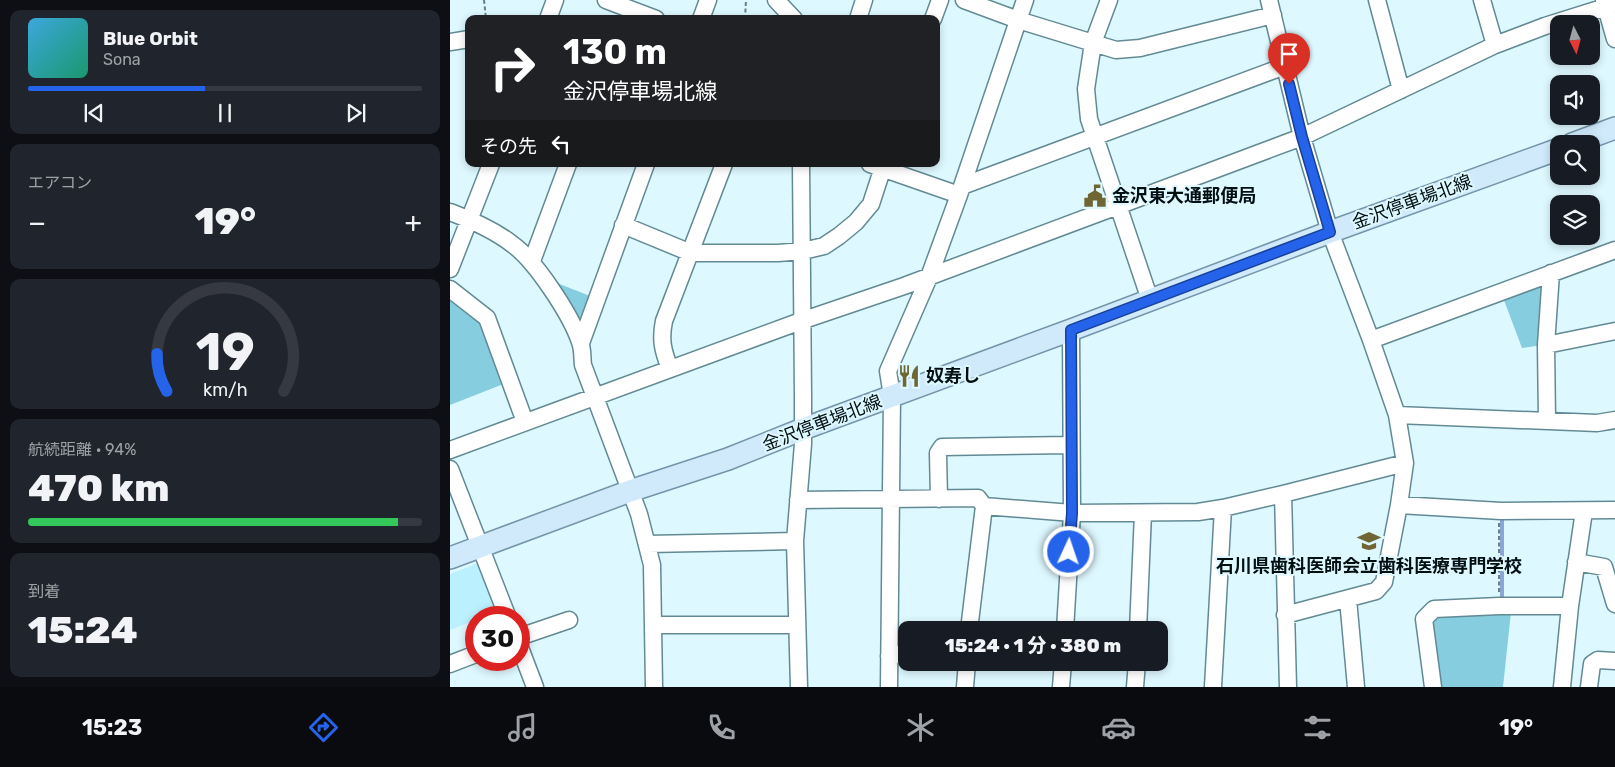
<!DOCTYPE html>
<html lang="ja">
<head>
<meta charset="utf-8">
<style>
	:root { --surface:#171b24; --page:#20242c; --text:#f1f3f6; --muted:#9ea1a6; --line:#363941; --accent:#2563eb }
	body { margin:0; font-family:Rubik,"Noto Sans JP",sans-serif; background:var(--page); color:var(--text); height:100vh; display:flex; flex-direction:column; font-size:19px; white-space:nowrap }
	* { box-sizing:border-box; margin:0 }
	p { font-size:16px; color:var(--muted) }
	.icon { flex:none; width:28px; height:28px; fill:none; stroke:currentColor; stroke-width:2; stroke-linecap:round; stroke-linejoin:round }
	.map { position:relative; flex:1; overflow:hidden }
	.side { display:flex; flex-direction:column; gap:10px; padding:10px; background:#0d0f14; width:450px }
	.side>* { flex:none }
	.banner { position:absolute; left:15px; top:15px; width:475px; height:152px; border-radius:10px; box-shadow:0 2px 8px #0003; background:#202124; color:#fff; overflow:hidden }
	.needle { width:32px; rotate:174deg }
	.fabs { position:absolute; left:1100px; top:15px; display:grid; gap:10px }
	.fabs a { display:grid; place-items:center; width:50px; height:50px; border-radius:10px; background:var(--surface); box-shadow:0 2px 8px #0003; font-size:25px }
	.speed { position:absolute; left:15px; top:606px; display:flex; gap:10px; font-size:25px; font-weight:700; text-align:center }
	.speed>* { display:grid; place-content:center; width:65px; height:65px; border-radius:50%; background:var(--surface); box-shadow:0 2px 8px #0003; line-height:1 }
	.speed .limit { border:8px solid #d22; background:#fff; color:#111 }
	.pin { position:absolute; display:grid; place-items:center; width:42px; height:42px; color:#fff; margin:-51px -21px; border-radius:50% 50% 50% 0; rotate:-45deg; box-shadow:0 0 5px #0007 }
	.pin .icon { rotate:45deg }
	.me { position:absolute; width:55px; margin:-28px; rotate:3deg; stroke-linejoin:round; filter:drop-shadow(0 0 4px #0008) }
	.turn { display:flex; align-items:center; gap:18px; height:105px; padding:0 15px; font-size:22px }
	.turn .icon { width:65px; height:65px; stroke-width:2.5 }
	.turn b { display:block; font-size:35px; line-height:42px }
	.then { display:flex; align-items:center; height:48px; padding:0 15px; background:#0003; gap:10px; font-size:19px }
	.big { font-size:38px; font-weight:800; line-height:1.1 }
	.side .widget { flex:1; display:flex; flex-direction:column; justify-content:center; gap:8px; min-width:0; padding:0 18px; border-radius:10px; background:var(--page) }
	.side .dial { align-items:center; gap:0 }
	.dial svg { height:130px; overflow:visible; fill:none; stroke:var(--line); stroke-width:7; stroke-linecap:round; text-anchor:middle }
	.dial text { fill:var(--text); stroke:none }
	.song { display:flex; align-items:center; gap:15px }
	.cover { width:60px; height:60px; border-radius:8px; background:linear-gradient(135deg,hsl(200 70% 55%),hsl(160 70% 35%)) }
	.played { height:5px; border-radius:2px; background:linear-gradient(90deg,var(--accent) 45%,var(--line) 45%) }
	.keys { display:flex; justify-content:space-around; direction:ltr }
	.heat { display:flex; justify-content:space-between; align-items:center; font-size:28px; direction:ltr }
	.charge { height:8px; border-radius:4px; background:linear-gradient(90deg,#34c759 94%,var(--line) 0) }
	.trip { position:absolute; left:448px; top:621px; width:270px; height:50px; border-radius:10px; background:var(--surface); box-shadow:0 2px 8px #0003; font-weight:800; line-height:50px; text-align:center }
	.menu { display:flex; height:80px; justify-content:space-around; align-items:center; background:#090b0e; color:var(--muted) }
	.menu .icon { width:35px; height:35px }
	.menu .on { color:var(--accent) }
	.menu b { font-size:22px; color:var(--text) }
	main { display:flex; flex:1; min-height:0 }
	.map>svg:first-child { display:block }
	.built { fill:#bbf0fe }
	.green { fill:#86cddf }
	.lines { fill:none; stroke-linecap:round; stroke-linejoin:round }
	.stream { stroke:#8ba6d6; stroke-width:4 }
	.minor-casing { stroke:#628a94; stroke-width:19 }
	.major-casing { stroke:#7394a9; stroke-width:24 }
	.path { stroke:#6b7e84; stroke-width:2; stroke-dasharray:4 2.5; stroke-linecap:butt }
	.minor { stroke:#fff; stroke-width:16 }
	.major { stroke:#d0eafc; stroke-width:21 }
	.route-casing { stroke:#184099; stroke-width:12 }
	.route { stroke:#2563eb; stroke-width:9 }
	.labels { text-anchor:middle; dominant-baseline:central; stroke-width:4; stroke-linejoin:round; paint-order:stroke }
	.poi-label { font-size:18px; font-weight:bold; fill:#010e12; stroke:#def8ff; text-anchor:start }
	.street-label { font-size:18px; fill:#010e12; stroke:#def8ff }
</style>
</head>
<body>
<main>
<section class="side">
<div class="widget">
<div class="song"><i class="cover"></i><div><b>Blue Orbit</b><p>Sona</p></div></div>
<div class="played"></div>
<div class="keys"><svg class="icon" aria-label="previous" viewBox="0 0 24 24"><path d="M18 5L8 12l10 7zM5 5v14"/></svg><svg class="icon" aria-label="pause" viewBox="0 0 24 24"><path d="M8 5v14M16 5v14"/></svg><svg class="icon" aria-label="next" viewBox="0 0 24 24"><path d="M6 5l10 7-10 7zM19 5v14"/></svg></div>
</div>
<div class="widget"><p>エアコン</p>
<div class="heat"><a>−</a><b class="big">19°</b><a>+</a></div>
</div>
<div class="widget dial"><svg viewBox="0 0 100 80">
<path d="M14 69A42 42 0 1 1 86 69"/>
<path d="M14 69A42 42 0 0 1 8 46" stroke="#2563eb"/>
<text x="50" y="56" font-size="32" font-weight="700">19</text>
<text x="50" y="72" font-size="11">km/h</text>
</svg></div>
<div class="widget"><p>航続距離 · 94%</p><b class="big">470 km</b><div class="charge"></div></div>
<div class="widget"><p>到着</p><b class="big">15:24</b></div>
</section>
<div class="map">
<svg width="1165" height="687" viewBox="0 0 1165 687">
	<rect width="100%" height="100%" fill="#def8ff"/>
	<path class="built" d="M33,561l18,50 -18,6 -7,1v2l-26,10v-56z"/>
	<path class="green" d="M1098,278l-5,67 -21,3 -20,-53z
		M102,281l38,15 -11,24 -6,1z
		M0,295l29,23 27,65 -56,22z
		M985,612h76l-8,75h-68l-7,-67z"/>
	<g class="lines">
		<path class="stream" d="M1052,602v-87"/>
		<defs>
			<path id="minor" d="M156,0l50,19
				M326,0l18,19
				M514,0l54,20 98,30 24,-2 133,-33
				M659,0l-16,43 -7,46 3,30 61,181
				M819,0l33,137 28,95 41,108 26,75 8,48 -6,42 102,6 114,-1
				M927,0l24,90
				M1032,0l13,45
				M1154,0l11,39
				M98,19l7,-19
				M251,19l7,-19
				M408,19l6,-19
				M483,19l7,-19
				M0,42l19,-3
				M420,164l89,31
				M512,186l323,-120
				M0,212c21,8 44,18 62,32 23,16 59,71 68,98 3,7 2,16 3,23l56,149 13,51 2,122
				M173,225l68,28h87l25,-2 21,-5 15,-10 17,-14 15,-18 13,-40
				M82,261l36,-97
				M0,269l41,-105
				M1101,273l-5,72 69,-14
				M0,289l37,29 38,104
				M921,340l244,-90
				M131,343l65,-179
				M1096,345l1,76
				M220,369c-7,-18 -10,-29 -6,-48l60,-157
				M947,415l200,8 18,-3
				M0,450l351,-129 103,-35 398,-149 193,-92 50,-19 70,-22
				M0,469l58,149
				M833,494l5,193
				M489,499l-1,-46 4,-6 129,-2
				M348,500l180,-2 6,8 88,7 126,-1 25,-4 60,-14 122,-31
				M197,544l148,-3
				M1126,562l28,5 11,37
				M898,599l8,88
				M835,615l91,-24 8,-9 15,-77
				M203,625h144
				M519,630l15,-124
				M615,630l7,-117 -1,-183
				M688,630l5,-117
				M69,637l50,-17
				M69,645l16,42
				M439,656l17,-3
				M0,664l26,-10
				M349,687l-4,-146 8,-97v-48l-2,-232
				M439,687l3,-291 -4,-25 41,-94 30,-82 66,-195
				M515,687l2,-25
				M611,687l2,-25
				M685,687l2,-25
				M763,687l10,-179
				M983,687l-9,-68 10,-10 65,-3h71
				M1112,687l8,-81 14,-95
				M1139,687l3,-23 6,-4 17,1"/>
			<path id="major" d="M1122,144l43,-16
				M0,558l180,-67 98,-32 75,-30 268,-99 259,-98 229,-83"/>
		</defs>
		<use href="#minor" class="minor-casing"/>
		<use href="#major" class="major-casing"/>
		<path class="path" d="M34,0l2,19
			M295,19l1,-19
			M1049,523v71"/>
		<use href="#minor" class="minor"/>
		<use href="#major" class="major"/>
	</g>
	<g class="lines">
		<defs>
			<path id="route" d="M619,552l3,-39 -1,-183 259,-98 -28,-95 -13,-53"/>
		</defs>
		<use href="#route" class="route-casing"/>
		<use href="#route" class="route"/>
	</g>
	<defs>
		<symbol id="civic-bare" viewBox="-9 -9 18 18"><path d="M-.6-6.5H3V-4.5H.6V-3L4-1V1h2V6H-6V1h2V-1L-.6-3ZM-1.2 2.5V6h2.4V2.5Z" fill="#6f6633" stroke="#def8ff" stroke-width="2.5" paint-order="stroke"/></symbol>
		<symbol id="restaurant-bare" viewBox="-9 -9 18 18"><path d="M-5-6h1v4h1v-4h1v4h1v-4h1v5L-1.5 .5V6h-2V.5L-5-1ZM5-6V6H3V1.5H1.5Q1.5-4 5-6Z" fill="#6f6633" stroke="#def8ff" stroke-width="2.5" paint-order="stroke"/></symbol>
		<symbol id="school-bare" viewBox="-9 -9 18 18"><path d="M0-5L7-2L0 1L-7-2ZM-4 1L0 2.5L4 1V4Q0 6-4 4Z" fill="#6f6633" stroke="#def8ff" stroke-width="2.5" paint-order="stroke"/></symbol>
	</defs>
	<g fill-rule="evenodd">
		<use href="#civic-bare" x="629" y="180" width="32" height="32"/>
		<use href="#restaurant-bare" x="443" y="360" width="32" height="32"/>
		<use href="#school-bare" x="903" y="525" width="32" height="32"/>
	</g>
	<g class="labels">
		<g class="poi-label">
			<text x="662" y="196">金沢東大通郵便局</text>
			<text x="476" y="376">奴寿し</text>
			<text x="919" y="566" text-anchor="middle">石川県歯科医師会立歯科医療専門学校</text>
		</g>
		<g class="street-label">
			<text transform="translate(962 202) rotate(-20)">金沢停車場北線</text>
			<text transform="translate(372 423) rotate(-21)">金沢停車場北線</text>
		</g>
	</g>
</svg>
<div class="fabs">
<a><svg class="needle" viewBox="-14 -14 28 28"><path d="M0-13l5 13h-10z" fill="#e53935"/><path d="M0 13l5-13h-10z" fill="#9ea1a6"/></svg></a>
<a><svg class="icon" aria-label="sound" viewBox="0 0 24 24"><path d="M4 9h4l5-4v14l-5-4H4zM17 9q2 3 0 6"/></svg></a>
<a><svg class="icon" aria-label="search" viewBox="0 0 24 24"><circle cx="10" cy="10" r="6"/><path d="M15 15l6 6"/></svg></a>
<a><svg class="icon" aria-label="layers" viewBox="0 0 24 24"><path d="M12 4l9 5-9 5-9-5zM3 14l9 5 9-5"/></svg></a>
</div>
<div class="speed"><div class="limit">30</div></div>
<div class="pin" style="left:839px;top:84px;background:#d93025"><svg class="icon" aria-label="arrive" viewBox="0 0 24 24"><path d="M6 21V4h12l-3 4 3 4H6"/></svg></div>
<svg class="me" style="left:619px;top:552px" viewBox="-20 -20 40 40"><circle r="17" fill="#2563eb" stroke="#fff" stroke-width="3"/><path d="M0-11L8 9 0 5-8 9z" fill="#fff"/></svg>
<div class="trip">15:24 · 1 分 · 380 m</div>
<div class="banner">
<div class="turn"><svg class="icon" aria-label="right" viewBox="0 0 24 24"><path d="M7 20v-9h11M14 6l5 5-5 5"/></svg><div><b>130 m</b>金沢停車場北線</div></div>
<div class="then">その先<svg class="icon" aria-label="left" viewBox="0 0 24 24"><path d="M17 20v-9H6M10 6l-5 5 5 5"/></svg></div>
</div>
</div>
</main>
<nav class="menu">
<b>15:23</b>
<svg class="icon on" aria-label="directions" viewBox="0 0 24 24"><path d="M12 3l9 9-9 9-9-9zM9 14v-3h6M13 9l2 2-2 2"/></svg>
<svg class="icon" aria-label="music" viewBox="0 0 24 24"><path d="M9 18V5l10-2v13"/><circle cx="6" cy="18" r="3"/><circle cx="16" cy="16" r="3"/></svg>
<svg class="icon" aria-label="phone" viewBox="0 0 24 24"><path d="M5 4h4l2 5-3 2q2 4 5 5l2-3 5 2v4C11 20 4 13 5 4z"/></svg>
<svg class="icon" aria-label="climate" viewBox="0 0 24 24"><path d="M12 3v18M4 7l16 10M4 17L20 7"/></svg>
<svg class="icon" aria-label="car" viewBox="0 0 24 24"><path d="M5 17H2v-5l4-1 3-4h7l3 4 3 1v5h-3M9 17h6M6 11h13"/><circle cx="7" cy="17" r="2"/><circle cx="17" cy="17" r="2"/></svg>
<svg class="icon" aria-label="filters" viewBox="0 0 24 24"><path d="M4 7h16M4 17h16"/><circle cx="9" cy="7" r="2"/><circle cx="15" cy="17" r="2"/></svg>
<b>19°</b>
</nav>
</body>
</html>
